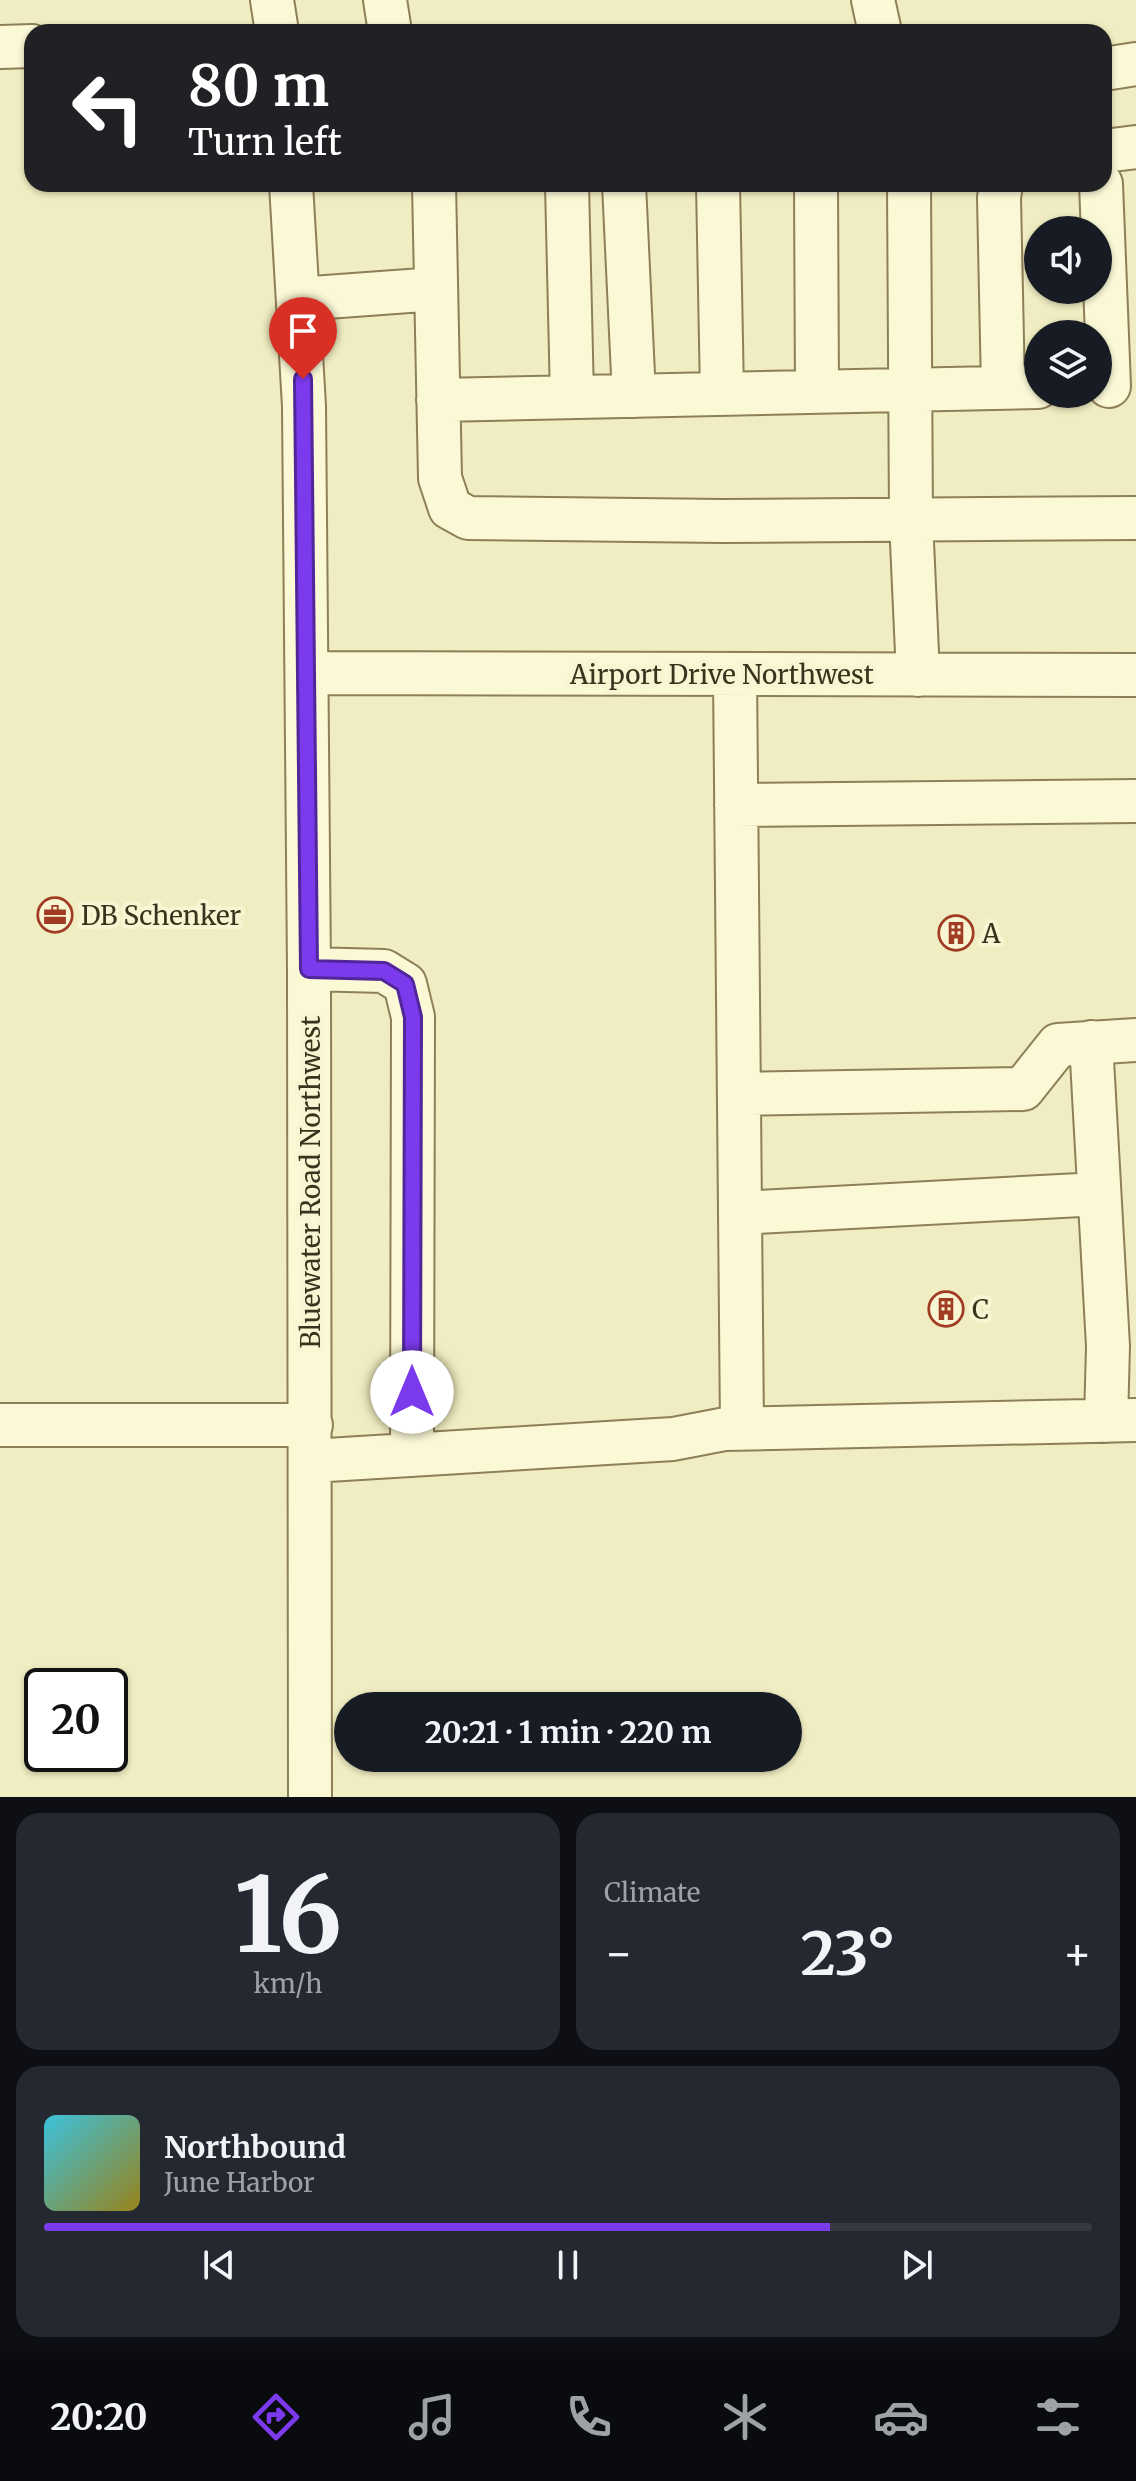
<!DOCTYPE html>
<html lang="en">
<head>
<meta charset="utf-8">
<style>
	:root { --surface:#171b24; --page:#242831; --text:#f1f3f6; --muted:#9ea1a6; --line:#363941; --accent:#7c3aed }
	body { margin:0; font-family:Merriweather,serif; background:var(--page); color:var(--text); height:100vh; display:flex; flex-direction:column; font-size:30px; white-space:nowrap }
	* { box-sizing:border-box; margin:0 }
	p { font-size:26px; color:var(--muted) }
	.icon { flex:none; width:44px; height:44px; fill:none; stroke:currentColor; stroke-width:2; stroke-linecap:round; stroke-linejoin:round }
	.map { position:relative; height:1797px; overflow:hidden }
	.panel { display:flex; flex-direction:column; gap:16px; padding:16px; background:#0d0f14; flex:1 }
	.panel>* { flex:none }
	.guide { position:absolute; left:24px; top:24px; width:1088px; height:168px; border-radius:24px; box-shadow:0 2px 6px #0004; background:#202124; color:#fff; overflow:hidden }
	.tools { position:absolute; left:1024px; top:216px; display:grid; gap:16px }
	.tools a { display:grid; place-items:center; width:88px; height:88px; border-radius:50%; background:var(--surface); box-shadow:0 2px 6px #0004; font-size:40px }
	.speed { position:absolute; left:24px; top:1668px; display:flex; gap:16px; font-size:40px; font-weight:700; text-align:center }
	.speed>* { display:grid; place-content:center; width:104px; height:104px; border-radius:50%; background:var(--surface); box-shadow:0 2px 6px #0004; line-height:1 }
	.speed .limit { border:4px solid #111; border-radius:12px; background:#fff; color:#111 }
	.pin { position:absolute; display:grid; place-items:center; width:68px; height:68px; color:#fff; margin:-82px -34px; border-radius:50% 50% 50% 0; rotate:-45deg; box-shadow:0 0 8px #0007 }
	.pin .icon { rotate:45deg }
	.me { position:absolute; width:88px; margin:-44px; rotate:0deg; stroke-linejoin:round; filter:drop-shadow(0 0 6px #0008) }
	.turn { display:flex; align-items:center; gap:28px; height:168px; padding:0 32px; font-size:36px }
	.turn .icon { width:104px; height:104px; stroke-width:2.5 }
	.turn b { display:block; font-size:56px; line-height:68px }
	.big { font-size:60px; font-weight:700; line-height:1.1 }
	.panel .tile { flex:1; display:flex; flex-direction:column; justify-content:center; gap:12px; min-width:0; padding:0 28px; border-radius:24px; background:var(--page) }
	.panel .dial { align-items:center; gap:0 }
	.dial b { font-size:104px; line-height:1 }
	.song { display:flex; align-items:center; gap:24px }
	.cover { width:96px; height:96px; border-radius:12px; background:linear-gradient(135deg,hsl(190 70% 55%),hsl(50 70% 35%)) }
	.played { height:8px; border-radius:4px; background:linear-gradient(90deg,var(--accent) 75%,var(--line) 75%) }
	.keys { display:flex; justify-content:space-around; direction:ltr }
	.heat { display:flex; justify-content:space-between; align-items:center; font-size:44px; direction:ltr }
	.panel .tiles { flex:1; display:grid; gap:16px; grid-template-columns:1fr 1fr }
	.tile:last-child { grid-column:span 2 }
	.trip { position:absolute; left:334px; top:1692px; width:468px; height:80px; border-radius:40px; background:var(--surface); box-shadow:0 2px 6px #0004; font-weight:700; line-height:80px; text-align:center }
	.dock { display:flex; height:128px; justify-content:space-around; align-items:center; background:#090b0e; color:var(--muted) }
	.dock .icon { width:56px; height:56px }
	.dock .on { color:var(--accent) }
	.dock b { font-size:36px; color:var(--text) }
	.map>svg:first-child { display:block }
	.lines { fill:none; stroke-linecap:round; stroke-linejoin:round }
	.minor-casing { stroke:#8d7f57; stroke-width:46 }
	.minor { stroke:#fbf8d6; stroke-width:42 }
	.route-casing { stroke:#51269a; stroke-width:20 }
	.route { stroke:#7c3aed; stroke-width:14 }
	.labels { text-anchor:middle; dominant-baseline:central; stroke-width:8; stroke-linejoin:round; paint-order:stroke }
	.street-label { font-size:26px; fill:#3b321d; stroke:#f8f5d2 }
	.poi-label { font-size:26px; fill:#3b321d; stroke:#f8f5d2; text-anchor:start }
</style>
</head>
<body>
<div class="map">
<svg width="1136" height="1797" viewBox="0 0 1136 1797">
	<rect width="100%" height="100%" fill="#f1edc2"/>
	<g class="lines">
		<defs>
			<path id="minor" d="M272,0l5,32
				M385,0l5,32
				M873,0l7,32
				M0,47l32,-1
				M1104,69l32,-5
				M1104,151l32,-4
				M291,184l13,222 5,563 1,828
				M434,184l6,294 10,30 18,10 255,3 413,-3
				M567,184l5,213
				M624,184l10,212
				M718,184l4,210
				M816,184l1,208
				M909,184l2,336 7,155
				M1001,184l-2,14 4,190
				M1101,184l8,202
				M299,299l137,-10
				M438,400l600,-13
				M307,673l829,2
				M735,674l7,754
				M736,805l400,-4
				M309,969l75,2 21,13 8,33 -1,438
				M1091,1042l17,304 -2,75
				M739,1094l284,-5 35,-44 78,-5
				M740,1213l359,-19
				M0,1425h311
				M311,1461l362,-22 52,-10 411,-9"/>
		</defs>
		<use href="#minor" class="minor-casing"/>
		<use href="#minor" class="minor"/>
	</g>
	<g class="lines">
		<defs>
			<path id="route" d="M303,379l6,590 75,2 21,13 8,33 -1,375"/>
		</defs>
		<use href="#route" class="route-casing"/>
		<use href="#route" class="route"/>
	</g>
	<defs>
		<symbol id="office-ring" viewBox="-11 -11 22 22"><circle r="9.5" fill="#f8f5d2" stroke="#a03c23" stroke-width="1.5"/><path d="M-6-3h4V-5.5h4V-3h4V5H-6ZM-1-4.5V-3h2v-1.5ZM-6 0V1H6V0Z" fill="#a03c23"/></symbol>
		<symbol id="building-ring" viewBox="-11 -11 22 22"><circle r="9.5" fill="#f8f5d2" stroke="#a03c23" stroke-width="1.5"/><path d="M-4-6H4V6H1V3H-1V6H-4ZM-2.5-4.3h1.7v1.8h-1.7ZM.8-4.3h1.7v1.8H.8ZM-2.5-1h1.7V.8h-1.7ZM.8-1h1.7V.8H.8Z" fill="#a03c23"/></symbol>
	</defs>
	<g fill-rule="evenodd">
		<use href="#office-ring" x="35" y="895" width="40" height="40"/>
		<use href="#building-ring" x="936" y="913" width="40" height="40"/>
		<use href="#building-ring" x="926" y="1289" width="40" height="40"/>
	</g>
	<g class="labels">
		<g class="street-label">
			<text x="722" y="674">Airport Drive Northwest</text>
			<text transform="translate(310 1182) rotate(-90)">Bluewater Road Northwest</text>
		</g>
		<g class="poi-label">
			<text x="81" y="915">DB Schenker</text>
			<text x="982" y="933">A</text>
			<text x="972" y="1309">C</text>
		</g>
	</g>
</svg>
<div class="tools">
<a><svg class="icon" aria-label="sound" viewBox="0 0 24 24"><path d="M4 9h4l5-4v14l-5-4H4zM17 9q2 3 0 6"/></svg></a>
<a><svg class="icon" aria-label="layers" viewBox="0 0 24 24"><path d="M12 4l9 5-9 5-9-5zM3 14l9 5 9-5"/></svg></a>
</div>
<div class="speed"><div class="limit">20</div></div>
<div class="pin" style="left:303px;top:379px;background:#d93025"><svg class="icon" aria-label="arrive" viewBox="0 0 24 24"><path d="M6 21V4h12l-3 4 3 4H6"/></svg></div>
<svg class="me" style="left:412px;top:1392px" viewBox="-20 -20 40 40"><circle r="19" fill="#fff"/><path d="M0-13L10 11 0 6-10 11z" fill="#7c3aed"/></svg>
<div class="trip">20:21 · 1 min · 220 m</div>
<div class="guide">
<div class="turn"><svg class="icon" aria-label="left" viewBox="0 0 24 24"><path d="M17 20v-9H6M10 6l-5 5 5 5"/></svg><div><b>80 m</b>Turn left</div></div>
</div>
</div>
<section class="panel">
<div class="tiles">
<div class="tile dial"><b>16</b><p>km/h</p></div>
<div class="tile"><p>Climate</p>
<div class="heat"><a>−</a><b class="big">23°</b><a>+</a></div>
</div>
<div class="tile">
<div class="song"><i class="cover"></i><div><b>Northbound</b><p>June Harbor</p></div></div>
<div class="played"></div>
<div class="keys"><svg class="icon" aria-label="previous" viewBox="0 0 24 24"><path d="M18 5L8 12l10 7zM5 5v14"/></svg><svg class="icon" aria-label="pause" viewBox="0 0 24 24"><path d="M8 5v14M16 5v14"/></svg><svg class="icon" aria-label="next" viewBox="0 0 24 24"><path d="M6 5l10 7-10 7zM19 5v14"/></svg></div>
</div>
</div>
</section>
<nav class="dock">
<b>20:20</b>
<svg class="icon on" aria-label="directions" viewBox="0 0 24 24"><path d="M12 3l9 9-9 9-9-9zM9 14v-3h6M13 9l2 2-2 2"/></svg>
<svg class="icon" aria-label="music" viewBox="0 0 24 24"><path d="M9 18V5l10-2v13"/><circle cx="6" cy="18" r="3"/><circle cx="16" cy="16" r="3"/></svg>
<svg class="icon" aria-label="phone" viewBox="0 0 24 24"><path d="M5 4h4l2 5-3 2q2 4 5 5l2-3 5 2v4C11 20 4 13 5 4z"/></svg>
<svg class="icon" aria-label="climate" viewBox="0 0 24 24"><path d="M12 3v18M4 7l16 10M4 17L20 7"/></svg>
<svg class="icon" aria-label="car" viewBox="0 0 24 24"><path d="M5 17H2v-5l4-1 3-4h7l3 4 3 1v5h-3M9 17h6M6 11h13"/><circle cx="7" cy="17" r="2"/><circle cx="17" cy="17" r="2"/></svg>
<svg class="icon" aria-label="filters" viewBox="0 0 24 24"><path d="M4 7h16M4 17h16"/><circle cx="9" cy="7" r="2"/><circle cx="15" cy="17" r="2"/></svg>
</nav>
</body>
</html>
